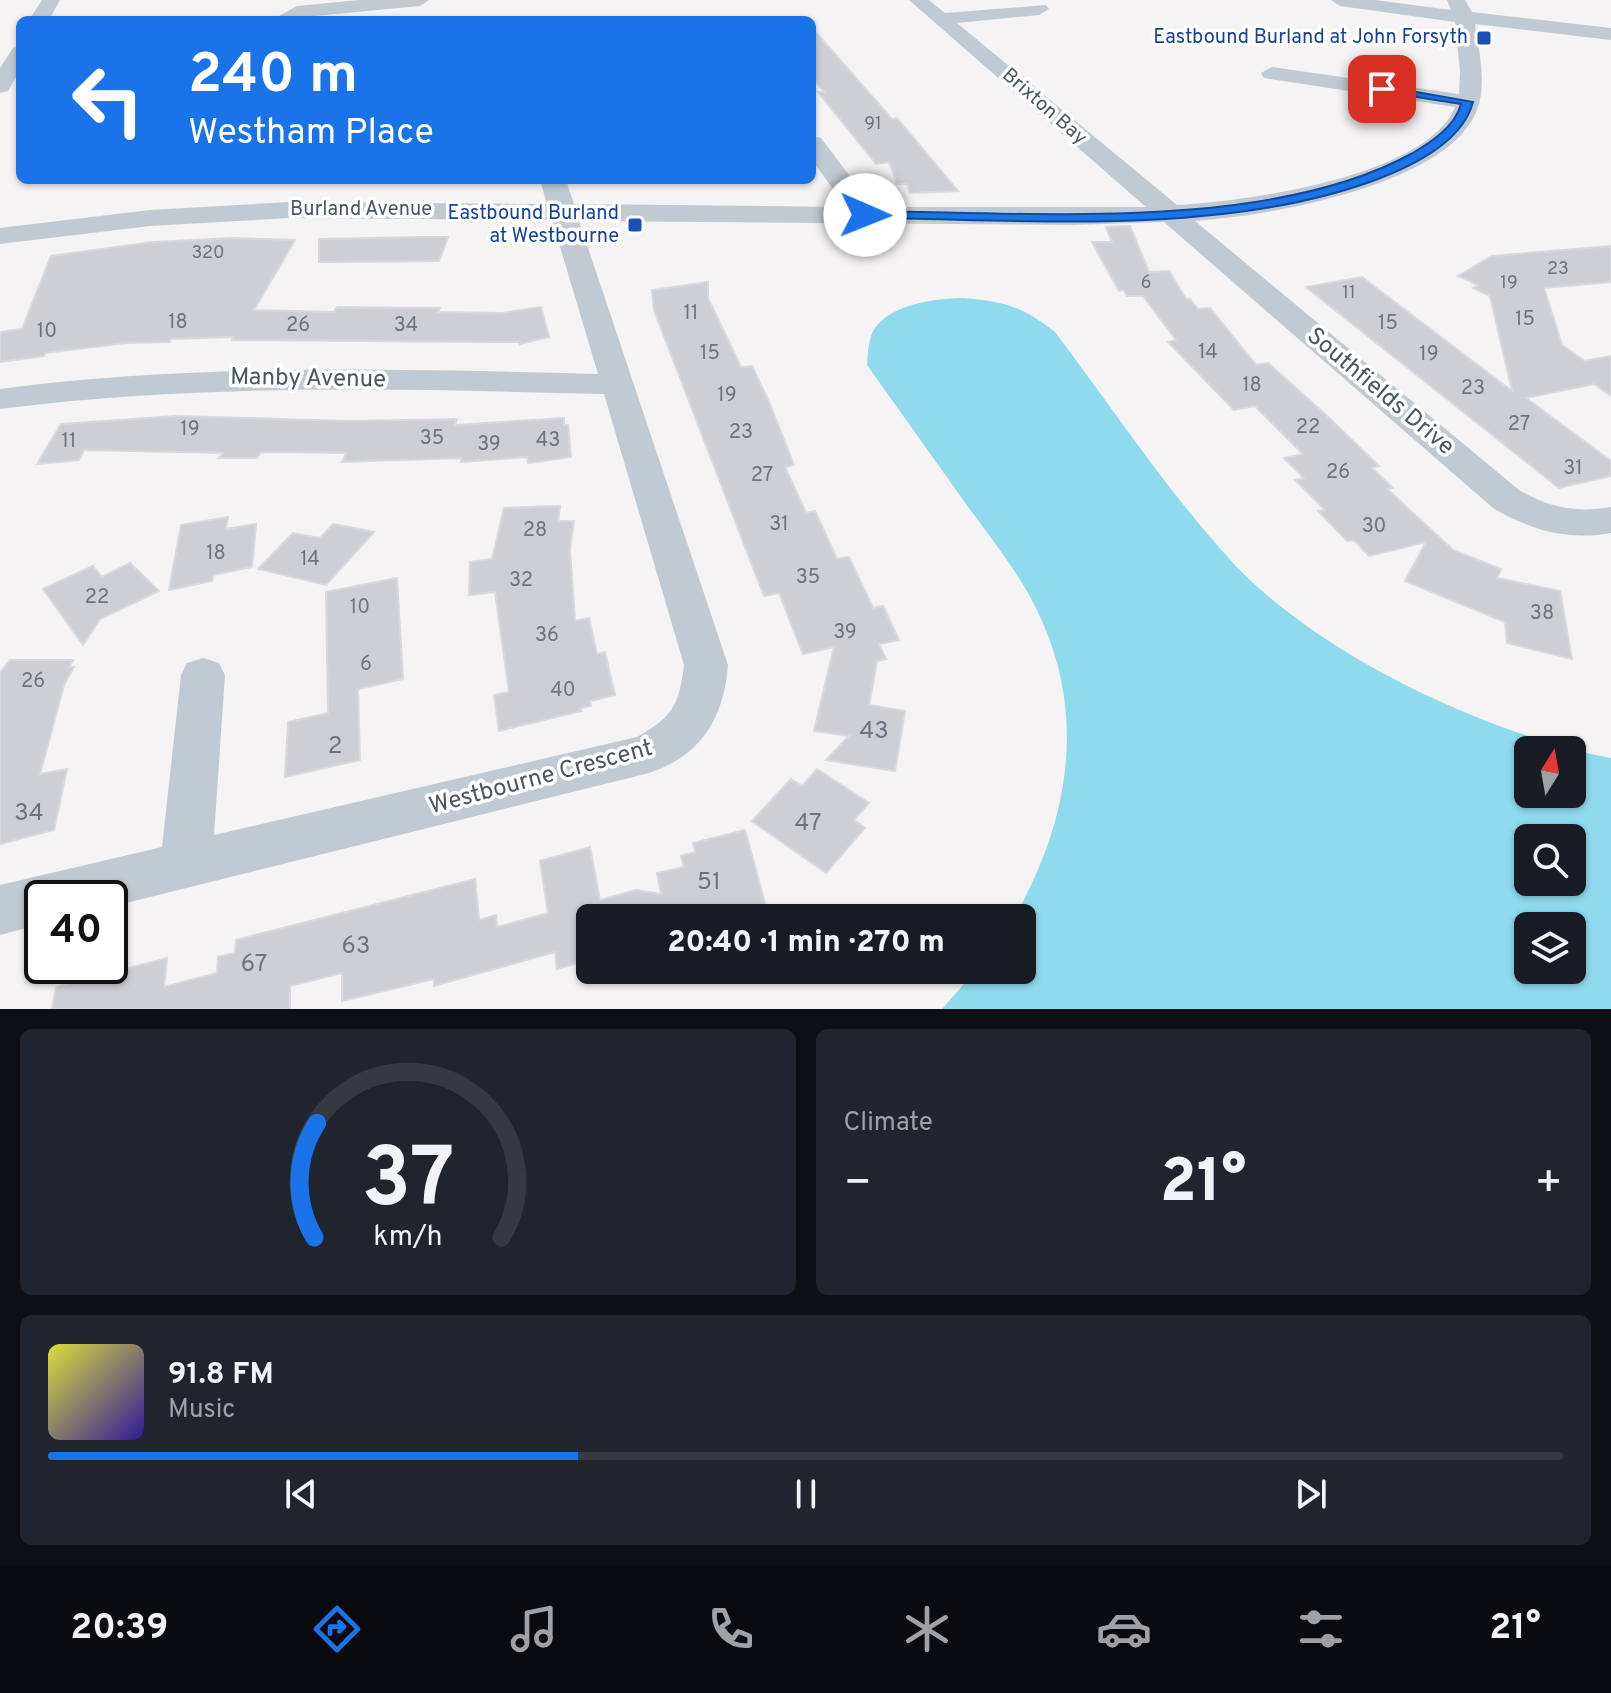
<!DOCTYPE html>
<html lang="en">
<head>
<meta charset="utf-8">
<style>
	:root { --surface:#171b24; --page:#20242c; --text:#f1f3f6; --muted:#9ea1a6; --line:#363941; --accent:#1a73e8 }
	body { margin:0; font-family:Overpass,sans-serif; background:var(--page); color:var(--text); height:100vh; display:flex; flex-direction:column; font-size:30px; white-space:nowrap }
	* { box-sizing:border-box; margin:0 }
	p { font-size:26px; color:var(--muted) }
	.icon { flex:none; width:44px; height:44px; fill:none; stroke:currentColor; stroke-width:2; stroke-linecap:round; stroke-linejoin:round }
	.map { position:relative; height:1009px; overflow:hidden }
	.sheet { display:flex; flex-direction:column; gap:20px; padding:20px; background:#0d0f14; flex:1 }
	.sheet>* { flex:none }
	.top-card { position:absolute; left:16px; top:16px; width:800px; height:168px; border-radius:12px; box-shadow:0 2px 6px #0004; background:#1a73e8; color:#fff; overflow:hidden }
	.needle { width:52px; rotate:11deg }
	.fabs { position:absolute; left:1514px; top:736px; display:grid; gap:16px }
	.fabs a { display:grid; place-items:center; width:72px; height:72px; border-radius:12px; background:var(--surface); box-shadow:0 2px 6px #0004; font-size:40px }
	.speed { position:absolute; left:24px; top:880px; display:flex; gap:16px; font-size:40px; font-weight:700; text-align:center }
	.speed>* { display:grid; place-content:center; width:104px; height:104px; border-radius:50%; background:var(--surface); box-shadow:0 2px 6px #0004; line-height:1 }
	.speed .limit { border:4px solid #111; border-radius:12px; background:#fff; color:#111 }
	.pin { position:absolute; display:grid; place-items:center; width:68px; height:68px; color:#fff; margin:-34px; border-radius:16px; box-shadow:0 4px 12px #0006 }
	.me { position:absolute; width:88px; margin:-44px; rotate:91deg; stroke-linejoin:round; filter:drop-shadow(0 0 6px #0008) }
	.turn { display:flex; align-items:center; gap:28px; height:168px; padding:0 40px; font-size:36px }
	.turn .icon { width:104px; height:104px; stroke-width:2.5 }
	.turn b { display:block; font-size:56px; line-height:68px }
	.big { font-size:60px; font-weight:800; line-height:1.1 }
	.sheet .widget { flex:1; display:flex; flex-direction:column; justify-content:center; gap:12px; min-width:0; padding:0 28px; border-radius:12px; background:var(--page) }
	.sheet .dial { align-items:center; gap:0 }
	.dial svg { height:208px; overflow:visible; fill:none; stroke:var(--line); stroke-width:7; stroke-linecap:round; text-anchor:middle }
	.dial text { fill:var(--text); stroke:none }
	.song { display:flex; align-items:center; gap:24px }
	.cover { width:96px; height:96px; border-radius:12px; background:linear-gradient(135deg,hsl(60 70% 55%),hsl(250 70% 35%)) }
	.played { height:8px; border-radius:4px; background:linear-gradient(90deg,var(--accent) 35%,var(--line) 35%) }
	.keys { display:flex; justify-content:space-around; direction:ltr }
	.heat { display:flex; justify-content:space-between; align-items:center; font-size:44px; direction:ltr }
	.sheet .tiles { flex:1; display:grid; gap:20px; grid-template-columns:1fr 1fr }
	.widget:last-child { grid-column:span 2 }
	.trip { position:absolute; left:576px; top:904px; width:460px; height:80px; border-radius:12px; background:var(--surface); box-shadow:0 2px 6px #0004; font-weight:800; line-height:80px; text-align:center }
	.dock { display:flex; height:128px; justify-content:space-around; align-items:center; background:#090b0e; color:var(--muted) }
	.dock .icon { width:56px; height:56px }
	.dock .current { color:var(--accent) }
	.dock b { font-size:36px; color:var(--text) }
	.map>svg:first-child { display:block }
	.water { fill:#90daee; fill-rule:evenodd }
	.building { fill:#cdcfd5; stroke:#d7d9de; stroke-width:2 }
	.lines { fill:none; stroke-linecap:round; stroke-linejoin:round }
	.minor { fill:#c1cad2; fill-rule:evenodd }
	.route { fill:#1a73e8; stroke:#114b97; stroke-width:2 }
	.transit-dot { fill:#1a4fb4; stroke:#fff; stroke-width:3 }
	.labels { text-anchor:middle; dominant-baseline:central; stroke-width:7; stroke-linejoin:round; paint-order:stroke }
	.far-number-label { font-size:18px; fill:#6b747e }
	.far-transit-label { font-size:20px; fill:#164399; stroke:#fff; text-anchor:end }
	.far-street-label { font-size:20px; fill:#4a5661; stroke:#fff }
	.number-label { font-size:20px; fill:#6b747e }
	.street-label { font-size:24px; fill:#4a5661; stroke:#fff }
	.near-number-label { font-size:24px; fill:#6b747e }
</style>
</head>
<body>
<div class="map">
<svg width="1611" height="1009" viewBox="0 0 1611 1009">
	<rect width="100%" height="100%" fill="#f5f3f3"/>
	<path class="water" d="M963,298c43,4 58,8 92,34 58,77 113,160 178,231 87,93 254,171 378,195v251h-669l34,-39h46v-52h-8c53,-93 73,-196 28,-297 -18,-42 -49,-80 -76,-117 -33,-46 -66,-93 -99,-139 1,-12 1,-27 8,-37 18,-25 61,-29 88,-30zM1528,750h44v44h-44zM1528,838h44v44h-44zM1528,926h44v44h-44z"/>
	<path class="building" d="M812,28l80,91 5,-1 61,73 -48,2 -3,-9h-10l-8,-22 -13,2 -58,-72h6l-12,-15z
		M1130,226l19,46 20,-1 17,28h4l8,10 12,-1 46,57 12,-2 58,52 53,51 -7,2 21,20 -6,1 66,61 48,19 -4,9 63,13 12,68 -65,-16 -2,-21 -100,-41 21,-39 -57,14 -15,-16 -7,1 -29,-30 7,-1 -30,-30 9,-2 -20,-20 19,-4 -48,-48 -21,4 -66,-68 8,-2 -33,-44h-16l-3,-6 -5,1 -27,-49h20l-6,-15z
		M423,237h25l-9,24 -120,1v-23z
		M232,238l63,2 -41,70 80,2 3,-5 103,1 -2,4 64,1 39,-6 8,30 -29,7v-2l-288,-2 1,-3 -62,2 -1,3 -45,1 -80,10 -1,3 -44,6v-30l22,-3 29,-73 102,-14z
		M1611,246v36l-67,6 18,57 23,16 26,-5v40l-17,-12 -68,14 85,63v15l-52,12 -253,-201 56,-10 150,114 -22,-95 -17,-8 6,-3 -21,-9 34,-20z
		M708,282v16l33,69 11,-1 17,36 25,63 -9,2 21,46 9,-2 22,48 12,-2 24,51 10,-2 16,34 -20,4 7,15 -9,2 -8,44 36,6 -10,60 -69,-11 23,-24 -35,-5 20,-84 -31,7 -24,-61 -15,3 -110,-286 -2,-20z
		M176,416l174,5 107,-2 -2,6 109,-7v7h4l3,32 -43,6 -1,-6 -66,5v-4l-119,4 4,-9 -85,-1 -4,6h-38l4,-5 -139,-3 -5,10 -42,4 24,-40z
		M560,506l-2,15h16l-4,28 5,72 14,-3 8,36 8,-2 10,43 -25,6 1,5 -11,2 1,3 -82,20 -5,-36 15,-3 -14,-100 -26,3 1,-33 22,-3 12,-51z
		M228,517l-2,12 30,-5 -4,43 -39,8 -1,6 -43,9 12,-65z
		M333,524l41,8 -48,53 -68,-16 35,-36 27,5z
		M130,563l29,28 -59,28 -17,26 -40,-56 50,-23 9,11z
		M397,578l6,101 -45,10 2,71 -75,17 3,-55 40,-9 -2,-121z
		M10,660h63l-4,7h5l-10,18 -24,89 27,-5 -13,61 -54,14v-171z
		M817,769l52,34 -15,17 11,8 -39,45 -74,-52 39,-42 11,7z
		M745,830l24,88h-179v42l-33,9 -2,-17 -121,34v-7l-92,22v-28l-52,13v23h-238l4,-22 111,-29 -3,29 53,-14 1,-16 17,-4 1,-13 239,-61 4,41 17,-5 1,12 51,-14 -8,-52 50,-14 10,53 36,-10 25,4 -4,-21 27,-6 -3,-11 14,-4 -2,-9z"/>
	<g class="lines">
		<path class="minor" d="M42,0h18l-11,20h-20z
			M359,0h70l-9,6 -148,14 25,-14z
			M909,0h20l16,13 101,-8 3,4 -10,6 -82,8 220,182c67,-4 249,-27 278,-98l-191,-29 -3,-5 11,-6 187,27 1,-23 -5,-49 -115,-16 -9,-6h44l76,10 -4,-10h18l7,12 139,16v12l-136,-16c4,27 12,60 2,86 -29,76 -210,106 -282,111l324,269c31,18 57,23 92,17v26c-43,8 -81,-3 -118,-25l-329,-286 -92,3 -493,-4 149,444c-4,53 -27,91 -79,108l-539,134v-9h-68v26l-42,11v-50l162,-38 19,-172 6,-12 16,-5 16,5 6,12 -11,160 423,-98c36,-20 42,-32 47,-72l-80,-271c-203,-5 -403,-11 -604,15v-20c199,-26 397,-20 598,-15l-46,-154 -263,-2 -139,8 -150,18v-16l150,-18 139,-8 258,2 -7,-24h26l8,24 272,3 -34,-47v-24l9,2 52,69h273z
			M20,46v24l-12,21 -8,2v-25l13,-20z"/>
	</g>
	<path class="route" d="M1382,86l91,16c-18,69 -159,99 -220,108 -127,19 -260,9 -388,8l-7,-3 7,-4c162,1 401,22 546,-57 19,-11 44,-27 50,-50l-83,-13v-4z"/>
	<g class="transit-dot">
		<rect x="1476" y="30" width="16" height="16" rx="4"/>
		<rect x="627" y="217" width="16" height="16" rx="4"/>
	</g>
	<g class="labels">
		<g class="far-number-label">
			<text x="873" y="124">91</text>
			<text x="208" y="253">320</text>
			<text x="1558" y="269">23</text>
			<text x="1146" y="283">6</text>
			<text x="1509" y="283">19</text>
			<text x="1349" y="293">11</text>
		</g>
		<g class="far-transit-label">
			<text x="1468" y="38">Eastbound Burland at John Forsyth</text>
			<text x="619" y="214">Eastbound Burland<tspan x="619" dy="23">at Westbourne</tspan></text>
		</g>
		<g class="far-street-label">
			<text transform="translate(1044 107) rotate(41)">Brixton Bay</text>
			<text x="361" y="210">Burland Avenue</text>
		</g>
		<g class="number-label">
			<text x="691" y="314">11</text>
			<text x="1525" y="320">15</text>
			<text x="178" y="323">18</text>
			<text x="1388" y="324">15</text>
			<text x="298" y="326">26</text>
			<text x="406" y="326">34</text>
			<text x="47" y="332">10</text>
			<text x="1208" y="353">14</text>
			<text x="710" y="354">15</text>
			<text x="1429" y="355">19</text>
			<text x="1252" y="386">18</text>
			<text x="1473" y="389">23</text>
			<text x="727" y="396">19</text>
			<text x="1519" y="425">27</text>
			<text x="1308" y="428">22</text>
			<text x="190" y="430">19</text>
			<text x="741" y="433">23</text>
			<text x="432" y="439">35</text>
			<text x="548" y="441">43</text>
			<text x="69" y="442">11</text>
			<text x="489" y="445">39</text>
			<text x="1573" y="469">31</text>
			<text x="1338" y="473">26</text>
			<text x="762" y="476">27</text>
			<text x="779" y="525">31</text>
			<text x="1374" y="527">30</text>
			<text x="535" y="531">28</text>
			<text x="216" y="554">18</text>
			<text x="310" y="560">14</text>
			<text x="808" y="578">35</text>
			<text x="521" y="581">32</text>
			<text x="97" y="598">22</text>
			<text x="360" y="608">10</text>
			<text x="1542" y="614">38</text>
			<text x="845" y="633">39</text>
			<text x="547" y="636">36</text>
			<text x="366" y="665">6</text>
			<text x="33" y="682">26</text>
			<text x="563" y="691">40</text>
		</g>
		<g class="street-label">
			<text transform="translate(308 379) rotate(1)">Manby Avenue</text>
			<text transform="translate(1380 392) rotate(40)">Southfields Drive</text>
			<text transform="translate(541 778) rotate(-15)">Westbourne Crescent</text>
		</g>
		<g class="near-number-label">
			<text x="874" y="732">43</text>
			<text x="335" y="747">2</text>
			<text x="29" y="814">34</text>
			<text x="808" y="824">47</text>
			<text x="709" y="883">51</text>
			<text x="356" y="947">63</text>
			<text x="254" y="965">67</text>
		</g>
	</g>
</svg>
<div class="fabs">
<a><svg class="needle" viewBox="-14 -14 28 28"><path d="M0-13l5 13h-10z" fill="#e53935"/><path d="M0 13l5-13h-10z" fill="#9ea1a6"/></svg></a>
<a><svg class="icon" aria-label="search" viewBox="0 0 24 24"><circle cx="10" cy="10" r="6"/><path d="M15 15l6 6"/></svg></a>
<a><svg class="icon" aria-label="layers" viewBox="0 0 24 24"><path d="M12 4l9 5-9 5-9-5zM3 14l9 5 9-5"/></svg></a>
</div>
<div class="speed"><div class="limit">40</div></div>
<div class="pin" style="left:1382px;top:89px;background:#d93025"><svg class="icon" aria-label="arrive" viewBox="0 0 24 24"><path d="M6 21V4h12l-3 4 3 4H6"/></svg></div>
<svg class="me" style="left:865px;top:215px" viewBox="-20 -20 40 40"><circle r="19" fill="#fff"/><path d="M0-13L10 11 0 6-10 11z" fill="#1a73e8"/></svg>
<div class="trip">20:40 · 1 min · 270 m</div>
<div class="top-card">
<div class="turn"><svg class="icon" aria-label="left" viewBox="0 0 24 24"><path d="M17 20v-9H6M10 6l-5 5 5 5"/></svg><div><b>240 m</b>Westham Place</div></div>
</div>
</div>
<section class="sheet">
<div class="tiles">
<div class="widget dial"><svg viewBox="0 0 100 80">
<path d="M14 69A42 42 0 1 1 86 69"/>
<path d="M14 69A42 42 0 0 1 15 25" stroke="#1a73e8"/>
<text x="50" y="56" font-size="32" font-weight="700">37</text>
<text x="50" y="72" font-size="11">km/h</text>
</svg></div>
<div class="widget"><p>Climate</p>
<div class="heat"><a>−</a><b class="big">21°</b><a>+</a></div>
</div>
<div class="widget">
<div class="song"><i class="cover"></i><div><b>91.8 FM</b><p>Music</p></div></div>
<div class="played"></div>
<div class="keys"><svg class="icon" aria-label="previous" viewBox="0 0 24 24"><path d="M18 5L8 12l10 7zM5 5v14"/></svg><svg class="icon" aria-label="pause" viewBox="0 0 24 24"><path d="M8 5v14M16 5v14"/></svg><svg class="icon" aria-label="next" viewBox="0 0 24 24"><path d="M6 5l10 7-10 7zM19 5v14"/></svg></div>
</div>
</div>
</section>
<nav class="dock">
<b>20:39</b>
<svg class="icon current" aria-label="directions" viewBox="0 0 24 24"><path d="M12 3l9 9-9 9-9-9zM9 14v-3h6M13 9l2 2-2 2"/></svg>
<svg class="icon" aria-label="music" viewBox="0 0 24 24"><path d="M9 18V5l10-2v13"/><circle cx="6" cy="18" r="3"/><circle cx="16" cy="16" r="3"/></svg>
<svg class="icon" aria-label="phone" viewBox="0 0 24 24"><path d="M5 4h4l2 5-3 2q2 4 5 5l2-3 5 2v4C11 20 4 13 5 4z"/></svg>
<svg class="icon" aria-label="climate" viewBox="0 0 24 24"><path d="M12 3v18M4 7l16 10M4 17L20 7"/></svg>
<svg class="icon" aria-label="car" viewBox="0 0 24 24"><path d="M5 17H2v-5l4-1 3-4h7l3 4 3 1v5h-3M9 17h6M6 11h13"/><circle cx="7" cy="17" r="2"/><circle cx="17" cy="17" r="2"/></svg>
<svg class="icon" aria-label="filters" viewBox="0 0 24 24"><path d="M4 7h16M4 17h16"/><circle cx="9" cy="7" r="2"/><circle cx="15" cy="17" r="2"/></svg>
<b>21°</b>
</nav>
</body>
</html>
